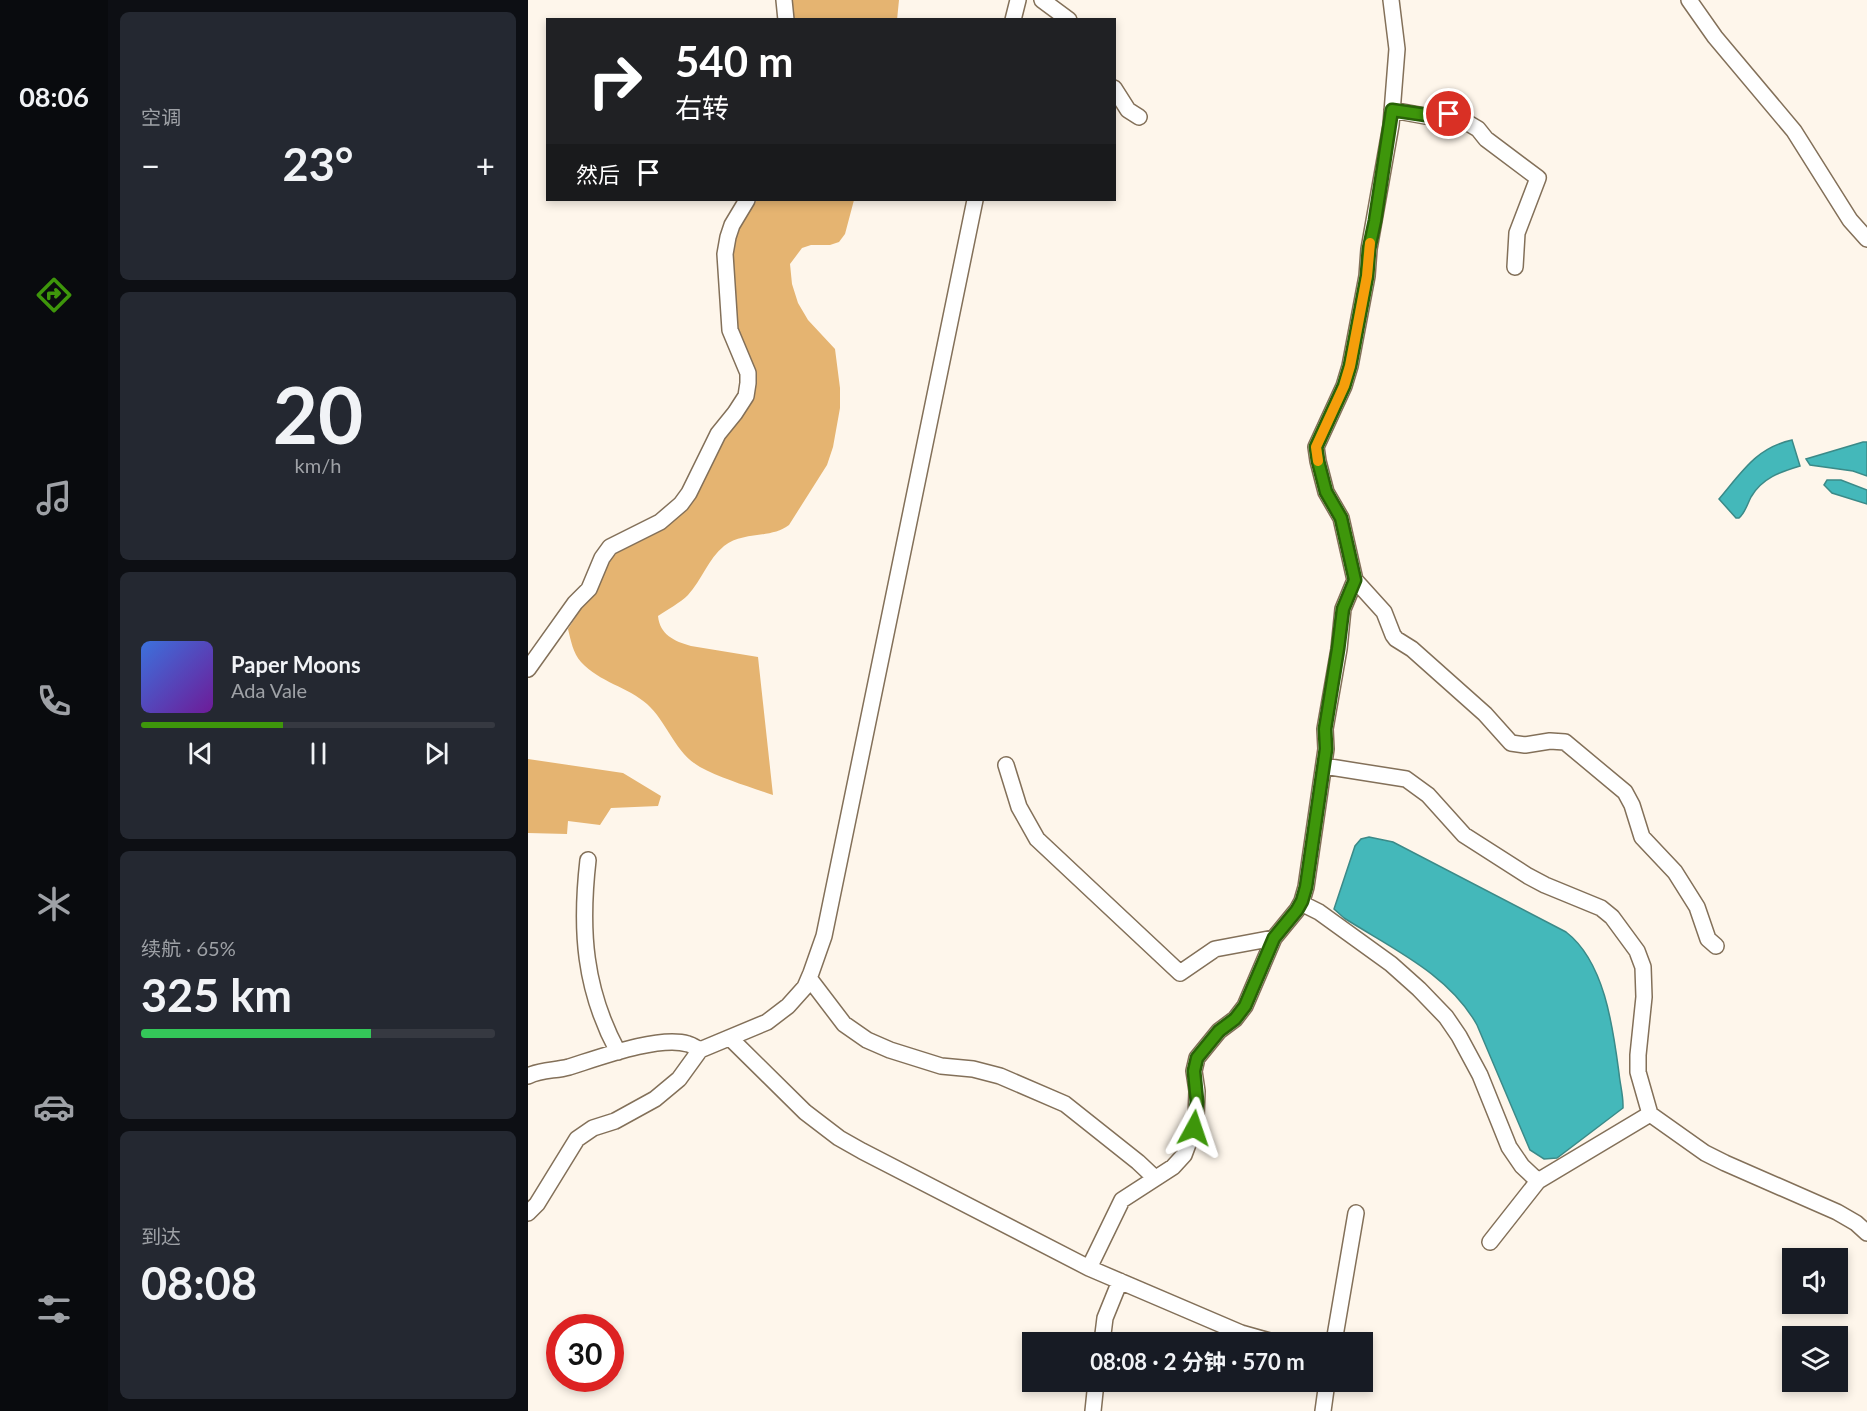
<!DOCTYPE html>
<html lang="zh">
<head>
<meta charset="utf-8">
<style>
	:root { --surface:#171b24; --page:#242831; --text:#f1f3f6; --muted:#9ea1a6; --line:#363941; --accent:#3e960b }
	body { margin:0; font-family:Lato,"Noto Sans SC",sans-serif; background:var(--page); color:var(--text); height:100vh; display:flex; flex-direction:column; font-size:22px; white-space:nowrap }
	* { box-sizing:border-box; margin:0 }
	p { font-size:20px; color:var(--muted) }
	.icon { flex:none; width:33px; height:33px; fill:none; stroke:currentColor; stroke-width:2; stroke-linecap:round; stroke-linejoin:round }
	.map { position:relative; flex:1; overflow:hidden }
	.panel { display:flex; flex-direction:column; gap:12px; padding:12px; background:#0d0f14; width:420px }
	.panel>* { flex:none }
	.banner { position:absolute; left:18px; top:18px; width:570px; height:183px; border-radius:0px; box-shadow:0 3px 9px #0003; background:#202124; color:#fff; overflow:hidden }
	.fabs { position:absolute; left:1254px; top:1248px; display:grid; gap:12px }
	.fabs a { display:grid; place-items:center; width:66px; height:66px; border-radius:0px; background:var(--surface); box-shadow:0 3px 9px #0003; font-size:30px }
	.speed { position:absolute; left:18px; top:1314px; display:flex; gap:12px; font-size:30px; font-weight:700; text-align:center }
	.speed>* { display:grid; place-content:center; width:78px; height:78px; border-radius:50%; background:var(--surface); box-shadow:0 3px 9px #0003; line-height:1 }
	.speed .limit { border:9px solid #d22; background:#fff; color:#111 }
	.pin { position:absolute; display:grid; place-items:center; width:51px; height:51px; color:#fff; margin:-26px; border:3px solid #fff; border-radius:50%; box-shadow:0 2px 6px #0007 }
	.me { position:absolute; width:66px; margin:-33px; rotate:5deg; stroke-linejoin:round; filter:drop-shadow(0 0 4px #0008) }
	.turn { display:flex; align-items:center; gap:21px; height:126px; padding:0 30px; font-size:27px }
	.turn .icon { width:78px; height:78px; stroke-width:2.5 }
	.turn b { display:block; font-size:42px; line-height:51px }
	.then { display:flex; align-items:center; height:57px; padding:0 30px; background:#0003; gap:12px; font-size:22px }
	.big { font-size:45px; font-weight:700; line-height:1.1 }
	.panel .tile { flex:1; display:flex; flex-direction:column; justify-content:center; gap:9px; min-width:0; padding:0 21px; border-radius:9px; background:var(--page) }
	.panel .dial { align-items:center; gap:0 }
	.dial b { font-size:78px; line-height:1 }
	.song { display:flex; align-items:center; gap:18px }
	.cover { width:72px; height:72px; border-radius:9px; background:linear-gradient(135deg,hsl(220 70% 55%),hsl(280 70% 35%)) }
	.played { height:6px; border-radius:3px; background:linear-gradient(90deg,var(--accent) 40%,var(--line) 40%) }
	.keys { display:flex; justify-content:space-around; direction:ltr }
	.heat { display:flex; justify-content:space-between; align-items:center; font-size:33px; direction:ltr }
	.charge { height:9px; border-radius:4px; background:linear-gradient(90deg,#34c759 65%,var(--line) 0) }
	.trip { position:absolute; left:494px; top:1332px; width:351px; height:60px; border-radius:0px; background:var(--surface); box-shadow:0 3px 9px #0003; font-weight:700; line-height:60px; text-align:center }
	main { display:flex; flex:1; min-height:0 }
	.dock { display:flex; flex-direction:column; width:108px; justify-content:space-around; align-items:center; background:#090b0e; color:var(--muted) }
	.dock .icon { width:42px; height:42px }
	.dock .active { color:var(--accent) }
	.dock b { font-size:27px; color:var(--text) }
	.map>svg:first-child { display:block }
	.forest { fill:#e5b471 }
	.water { fill:#44b8ba; stroke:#3b8a88; stroke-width:1.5 }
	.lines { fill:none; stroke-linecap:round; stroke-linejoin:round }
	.minor-casing { stroke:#837059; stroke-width:18 }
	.minor { stroke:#fff; stroke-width:15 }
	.route-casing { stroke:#286207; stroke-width:15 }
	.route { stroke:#3e960b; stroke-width:10 }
	.slow { stroke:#f59e0b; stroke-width:10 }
</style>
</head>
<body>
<main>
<nav class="dock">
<b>08:06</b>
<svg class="icon active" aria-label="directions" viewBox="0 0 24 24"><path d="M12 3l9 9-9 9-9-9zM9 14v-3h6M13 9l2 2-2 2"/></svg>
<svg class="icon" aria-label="music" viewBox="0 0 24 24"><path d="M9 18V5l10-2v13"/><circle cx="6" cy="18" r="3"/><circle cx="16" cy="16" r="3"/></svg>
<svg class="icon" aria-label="phone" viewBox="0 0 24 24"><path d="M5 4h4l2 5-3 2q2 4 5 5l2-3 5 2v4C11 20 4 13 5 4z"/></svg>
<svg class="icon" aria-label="climate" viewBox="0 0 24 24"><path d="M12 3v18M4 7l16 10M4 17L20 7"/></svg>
<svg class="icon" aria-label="car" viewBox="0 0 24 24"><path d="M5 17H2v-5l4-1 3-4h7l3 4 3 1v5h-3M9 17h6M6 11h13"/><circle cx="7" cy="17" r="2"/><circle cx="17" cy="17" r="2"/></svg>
<svg class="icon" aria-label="filters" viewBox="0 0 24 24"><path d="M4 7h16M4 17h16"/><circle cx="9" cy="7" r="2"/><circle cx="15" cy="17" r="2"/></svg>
</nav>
<section class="panel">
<div class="tile"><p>空调</p>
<div class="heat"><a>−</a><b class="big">23°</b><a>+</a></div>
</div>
<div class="tile dial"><b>20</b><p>km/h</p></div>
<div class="tile">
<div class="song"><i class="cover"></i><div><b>Paper Moons</b><p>Ada Vale</p></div></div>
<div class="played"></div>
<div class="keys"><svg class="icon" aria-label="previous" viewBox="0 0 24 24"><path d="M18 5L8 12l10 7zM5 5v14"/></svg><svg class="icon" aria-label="pause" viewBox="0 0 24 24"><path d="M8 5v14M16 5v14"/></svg><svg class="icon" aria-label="next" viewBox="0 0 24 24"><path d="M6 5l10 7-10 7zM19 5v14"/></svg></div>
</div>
<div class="tile"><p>续航 · 65%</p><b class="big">325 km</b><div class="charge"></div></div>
<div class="tile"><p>到达</p><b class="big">08:08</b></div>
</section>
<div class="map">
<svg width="1339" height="1411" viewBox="0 0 1339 1411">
	<rect width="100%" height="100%" fill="#fef6eb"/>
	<path class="forest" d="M262,0h109l-2,20 -106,-1z
		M229,200h97l-9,34 -6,8 -9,3h-19l-9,3 -12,16 2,20 6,19 10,17 27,29 5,39v20l-7,39 -6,18 -38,60c-18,14 -46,6 -65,21 -16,13 -22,34 -36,49 -8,8 -20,14 -30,21 2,19 16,25 33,30l67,11 15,138c-23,-8 -53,-17 -73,-28 -26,-15 -32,-44 -53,-63 -19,-17 -48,-22 -66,-42 -8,-9 -10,-21 -13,-33l26,-41 8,-23 13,-14 27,-11 17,-10 91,-131 -16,-69 -2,-87 5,-14z
		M0,759l95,14 38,23 -3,10 -47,2 -11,17 -32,-4 -1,13 -39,-1z"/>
	<path class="water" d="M1264,440l8,26c-20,6 -38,12 -49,31 -4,8 -6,16 -12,21h-3l-17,-19c23,-27 37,-51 73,-59z
		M1335,442h4v34l-14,-5 -43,-6 -4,-6z
		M1299,480h14l26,10v14l-35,-11 -8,-8z
		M841,837l24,5 173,90c39,30 47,96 53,141 1,11 4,21 4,32v3l-66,50 -13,1 -14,-9 -53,-125c-28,-51 -86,-77 -133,-107l-10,-9 21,-63 6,-7z"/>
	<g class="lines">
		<defs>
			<path id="minor" d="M256,0l2,20
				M514,0l27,20
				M1161,0l26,37 79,94 56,89 17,19
				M485,20l5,-20
				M586,88l14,22 11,7
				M864,110l33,6h8l16,-2 7,2 22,13 8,10 52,39 -21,55 -2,34
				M827,580l29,32 9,23 3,4 16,10 73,65 26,29 14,2 25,-4 15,1 60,50 7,13 10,32 33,35 22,35 11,32 8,7
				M0,669l47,-66 14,-14 13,-31 8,-11 50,-25 21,-18 8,-11 29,-59 17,-21 11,-17 2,-13v-10l-18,-43 -5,-76 3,-17 4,-12 15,-25
				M478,765l13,42 18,32 143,134 35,-24 59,-11
				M796,766l82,13 22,16 36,40 64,41 17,9 56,23 11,9 25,34 6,16 1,30 -6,58v17l12,42 55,39 20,10 112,49 19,11 11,10
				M60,860c-8,70 -4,129 30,192
				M773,903l18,9 72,52 28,25 27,28 13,19 21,39 29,72 13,19 16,15
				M281,978l35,46 23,16 23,10 51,16 32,3 27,7 65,28 73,58 17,16
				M202,1038l75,74 34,26 23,13 227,117 152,65 32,9
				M0,1076c14,-7 27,-5 41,-9 29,-9 90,-32 119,-23 4,1 8,4 12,6
				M0,1213l9,-9 40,-65 16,-11 22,-7 40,-22 24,-20 21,-29 67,-28 21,-16 17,-19 6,-14 13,-37 151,-736
				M962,1242l48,-61 112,-67
				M561,1268l33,-68 51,-33 11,-12 10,-27 2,-10 1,-27 -3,-20 3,-13 22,-27 16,-12 10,-13 29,-68 23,-28 5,-9 4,-14 20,-138 -1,-20 14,-80 4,-40 12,-29 -14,-62 -15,-26 -8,-31 -2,-14 28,-61 6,-20 17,-90 2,-27 22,-124 6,-76 -6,-49
				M574,1342l3,-24 15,-37
				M806,1342l22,-129
				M565,1411l3,-29
				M795,1411l4,-29"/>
		</defs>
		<use href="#minor" class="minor-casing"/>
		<use href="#minor" class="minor"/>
	</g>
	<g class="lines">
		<defs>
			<path id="route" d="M666,1128l3,-26 -3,-31 3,-13 22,-27 16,-12 10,-13 29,-68 23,-28 5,-9 4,-14 20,-138 -1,-20 13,-80 5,-40 12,-29 -14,-62 -15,-26 -8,-31 -2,-14 28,-61 6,-20 17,-90 2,-27 6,-28 17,-111 41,6 16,-2"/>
		</defs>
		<use href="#route" class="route-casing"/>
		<use href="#route" class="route"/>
		<path class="slow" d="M790,461l-2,-14 28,-61 6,-20 17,-90 3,-33"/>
	</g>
</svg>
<div class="fabs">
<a><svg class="icon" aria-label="sound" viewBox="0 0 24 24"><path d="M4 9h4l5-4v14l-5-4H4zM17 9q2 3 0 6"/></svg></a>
<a><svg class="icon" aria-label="layers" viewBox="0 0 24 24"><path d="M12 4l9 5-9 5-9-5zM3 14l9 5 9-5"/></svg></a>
</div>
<div class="speed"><div class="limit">30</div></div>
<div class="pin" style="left:921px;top:114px;background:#d93025"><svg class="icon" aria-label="arrive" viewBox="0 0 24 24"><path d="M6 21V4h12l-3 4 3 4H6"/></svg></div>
<svg class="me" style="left:666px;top:1128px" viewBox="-20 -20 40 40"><path d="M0-17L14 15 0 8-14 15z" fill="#3e960b" stroke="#fff" stroke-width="4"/></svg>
<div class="trip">08:08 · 2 分钟 · 570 m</div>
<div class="banner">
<div class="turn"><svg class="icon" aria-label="right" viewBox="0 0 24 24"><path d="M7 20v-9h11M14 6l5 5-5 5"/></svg><div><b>540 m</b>右转</div></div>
<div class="then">然后<svg class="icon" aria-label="arrive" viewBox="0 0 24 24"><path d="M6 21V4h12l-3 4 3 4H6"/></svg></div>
</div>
</div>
</main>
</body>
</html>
